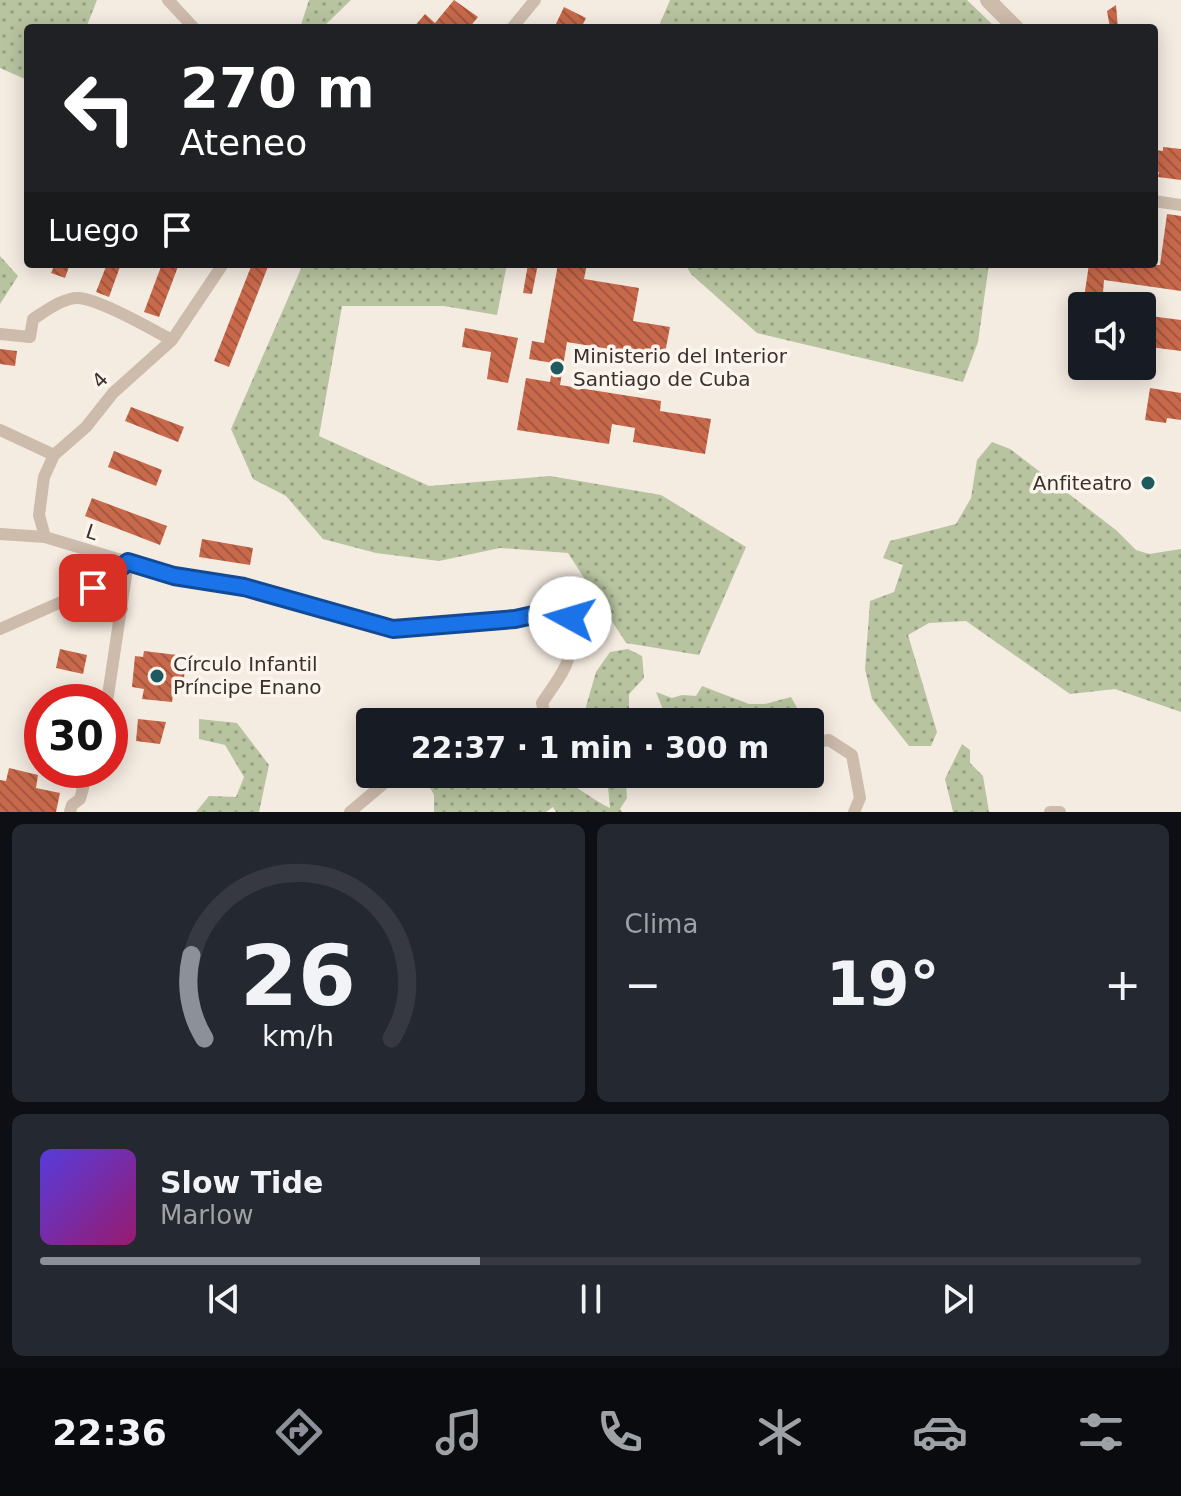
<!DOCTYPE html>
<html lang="es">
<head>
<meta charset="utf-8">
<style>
	:root { --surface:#171b24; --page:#242831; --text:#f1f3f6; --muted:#9ea1a6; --line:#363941; --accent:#8c9099 }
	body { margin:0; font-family:"DejaVu Sans",sans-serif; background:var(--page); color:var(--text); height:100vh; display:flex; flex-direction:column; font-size:30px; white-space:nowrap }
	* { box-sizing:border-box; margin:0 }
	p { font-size:26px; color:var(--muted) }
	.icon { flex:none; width:44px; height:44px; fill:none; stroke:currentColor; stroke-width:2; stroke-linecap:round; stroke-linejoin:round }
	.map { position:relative; height:812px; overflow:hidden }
	.side { display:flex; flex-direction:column; gap:12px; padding:12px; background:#0d0f14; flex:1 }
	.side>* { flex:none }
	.banner { position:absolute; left:24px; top:24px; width:1134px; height:244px; border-radius:8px; box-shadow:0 4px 20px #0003; background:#202124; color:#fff; overflow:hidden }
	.controls { position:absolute; left:1068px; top:292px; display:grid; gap:16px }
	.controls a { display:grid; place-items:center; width:88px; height:88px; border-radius:8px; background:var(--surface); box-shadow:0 4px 20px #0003; font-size:40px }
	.speed { position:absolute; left:24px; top:684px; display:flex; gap:16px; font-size:40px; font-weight:700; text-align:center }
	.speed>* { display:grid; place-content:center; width:104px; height:104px; border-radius:50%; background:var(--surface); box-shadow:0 4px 20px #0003; line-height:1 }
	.speed .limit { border:12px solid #d22; background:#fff; color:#111 }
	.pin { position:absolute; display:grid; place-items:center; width:68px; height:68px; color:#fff; margin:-34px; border-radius:16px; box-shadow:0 4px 12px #0006 }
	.me { position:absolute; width:88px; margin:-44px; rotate:276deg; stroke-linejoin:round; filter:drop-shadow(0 0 6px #0008) }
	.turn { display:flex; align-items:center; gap:28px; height:168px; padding:0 24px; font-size:36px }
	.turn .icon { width:104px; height:104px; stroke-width:2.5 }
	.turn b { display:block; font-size:56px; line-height:68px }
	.then { display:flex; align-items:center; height:76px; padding:0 24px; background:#0003; gap:16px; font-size:30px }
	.big { font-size:60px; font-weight:800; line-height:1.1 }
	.side .card { flex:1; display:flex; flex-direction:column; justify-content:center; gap:12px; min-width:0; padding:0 28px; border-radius:12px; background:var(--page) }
	.side .dial { align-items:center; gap:0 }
	.dial svg { height:208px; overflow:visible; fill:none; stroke:var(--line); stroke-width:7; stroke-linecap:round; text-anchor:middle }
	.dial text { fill:var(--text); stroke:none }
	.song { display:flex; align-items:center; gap:24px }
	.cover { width:96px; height:96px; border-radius:12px; background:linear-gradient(135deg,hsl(250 70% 55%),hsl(320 70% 35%)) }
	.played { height:8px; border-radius:4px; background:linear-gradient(90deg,var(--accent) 40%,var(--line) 40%) }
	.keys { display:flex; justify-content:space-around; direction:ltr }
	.heat { display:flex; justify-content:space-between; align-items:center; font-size:44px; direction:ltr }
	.side .tiles { flex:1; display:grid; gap:12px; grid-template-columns:1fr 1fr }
	.card:last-child { grid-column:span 2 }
	.trip { position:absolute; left:356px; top:708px; width:468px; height:80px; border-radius:8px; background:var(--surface); box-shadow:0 4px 20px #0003; font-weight:800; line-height:80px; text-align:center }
	.menu { display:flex; height:128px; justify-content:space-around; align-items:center; background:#090b0e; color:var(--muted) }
	.menu .icon { width:56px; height:56px }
	.menu .active { color:var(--accent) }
	.menu b { font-size:36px; color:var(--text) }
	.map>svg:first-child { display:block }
	.grass { fill:url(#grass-dots) }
	.building { fill:url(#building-back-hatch) }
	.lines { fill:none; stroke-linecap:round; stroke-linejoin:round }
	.minor { stroke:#cdbbac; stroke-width:12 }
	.tertiary { stroke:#cdbbac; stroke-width:16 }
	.route-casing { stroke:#114b97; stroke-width:20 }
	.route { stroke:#1a73e8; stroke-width:14 }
	.poi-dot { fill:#1f5a5e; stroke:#fbf5ee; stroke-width:3 }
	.labels { text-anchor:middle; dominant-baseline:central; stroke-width:7; stroke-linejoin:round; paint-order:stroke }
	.poi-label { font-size:20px; fill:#3b302b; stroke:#fbf5ee; text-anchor:start }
	.street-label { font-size:20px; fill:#3b302b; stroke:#fbf5ee }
</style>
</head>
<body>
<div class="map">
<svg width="1181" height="812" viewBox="0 0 1181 812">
	<defs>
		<pattern id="grass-dots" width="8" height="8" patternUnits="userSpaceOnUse" patternTransform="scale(2)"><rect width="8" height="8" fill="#b8c4a0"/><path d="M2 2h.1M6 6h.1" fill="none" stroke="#97a083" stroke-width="1.8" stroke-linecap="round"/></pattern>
		<pattern id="building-back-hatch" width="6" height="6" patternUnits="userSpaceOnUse" patternTransform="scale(2)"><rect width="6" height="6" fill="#c8694b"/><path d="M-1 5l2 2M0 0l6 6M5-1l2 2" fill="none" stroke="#a4573f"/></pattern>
	</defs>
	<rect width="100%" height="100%" fill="#f4ebe1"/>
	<path class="grass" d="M0,0h97l-11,28h-58v50l-3,1 -25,-11z
		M309,0h42l-29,28h-22z
		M670,0h297l29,28h-338z
		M0,256l18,20 -18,28z
		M303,264h204l-10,51 -53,-9h-102l-23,130 110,50 121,-10 111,19 85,52 -47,108 -73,-12 -58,-90 -68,-5 -61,13 -63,-8 -53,-14 -37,-43 -33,-17 -22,-50z
		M685,264h304l-11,78 -15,40 -206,-49 -66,-59z
		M992,442l18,7 106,81 20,20 13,4 32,-5v163l-66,-23 -45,5 -104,-73 -37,2 -21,12 29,97 -6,14h-22l-37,-47 -7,-30 5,-68 24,-9 9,-27 -20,-7 7,-17 66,-17 15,-26 6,-38z
		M628,649l14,7 2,22 -15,16v15l-14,12 -12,-7 -18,-4 11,-38 14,-20z
		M702,686l47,18h16l26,-7 14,25h-137l-12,-30 16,6 10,-3 14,1z
		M120,715l5,7 -11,47 -7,5 -5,-4h8v-40l3,-12z
		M199,719l38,4 32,42 -10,47h-63l13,-16 27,1 8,-20 -19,-32 -26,-6z
		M42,725v32l-11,-2 -4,-7 1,-7z
		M962,744l8,6v13l13,13 6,36h-36l-8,-33z
		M427,774h82l9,7 16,-6c12,6 20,4 31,8 15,4 29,18 45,25l-2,-21 10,-9 8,6 1,14 -7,11 2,3h-66l-3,-5 -7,5h-112v-17l-10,-18z"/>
	<path class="building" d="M454,0l24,17 -9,11h-56l12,-14 10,9z
		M1116,5l2,23h-8l-3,-17z
		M564,7l22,11 -5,10h-27z
		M1163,147l18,2v31l-23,-3 1,-5h-5v-22l9,1z
		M1167,214l14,2v75l-77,-11 -2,26 -19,-1 6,-41 71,1z
		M55,264h15l-5,14 -14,-5z
		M107,264h14l-12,33 -13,-5z
		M162,264h17l-20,53 -15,-5z
		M252,264h17l-40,103 -15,-6z
		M528,264h10l-6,30 -9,-1z
		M558,264h29l-3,15 55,9 -6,33 37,6 -6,31 -97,-16 -7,43 101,16 -1,10 51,8 -6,35 -72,-12 2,-14 -23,-4 -3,20 -92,-14 9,-52 24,4 3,-19 -24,-4 3,-18 12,2z
		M1142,315l39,5v31l-39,-5z
		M465,328l53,10 -10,45 -21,-4 4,-27 -29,-5z
		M0,349l17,2 -2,15 -15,-2z
		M1150,388l31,5v27l-14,-2 -1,5 -21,-3z
		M131,407l53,20 -6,15 -53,-21z
		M114,451l48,19 -6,16 -48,-19z
		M92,498l75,28 -7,19 -75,-29z
		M202,539l51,9 -3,17 -51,-8z
		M60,649l27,6 -4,19 -27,-6z
		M144,651l33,4 -1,12 9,1 -2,20 -9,-1 -2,15 -30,-3 2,-10 -12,-2 3,-31 8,1z
		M138,719l28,3 -6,22 -24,-3z
		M9,768l29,7 -2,13 24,5 -4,19h-56v-32l6,1z"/>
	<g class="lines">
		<path class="minor" d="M168,0l26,28
			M512,28l23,-28
			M1154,201l27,4
			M0,334l30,3 3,-18c13,-8 31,-22 46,-21 22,2 72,31 93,42
			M0,430l54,25
			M0,534l45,3 129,39 70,11 149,42 122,-10 46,-10 9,9c4,45 -4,49 -28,85l3,12 9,7
			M45,537l-6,-22 5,-38 10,-22 32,-28 27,-34 59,-53 51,-76
			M93,588l29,21
			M0,629l93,-41 35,-26
			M107,702l21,-140
			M810,743l19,-3 23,15 8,43 -6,14
			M70,812l2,-7 8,-6 8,-29
			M350,812l44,-37
			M1050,812h10"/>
		<path class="tertiary" d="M988,0l28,28"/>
	</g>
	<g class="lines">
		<defs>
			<path id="route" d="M93,588l35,-26 46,14 70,11 149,42 122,-10 46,-10 9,9"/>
		</defs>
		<use href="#route" class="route-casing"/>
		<use href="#route" class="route"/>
	</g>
	<g class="poi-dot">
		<circle cx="557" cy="368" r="8"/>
		<circle cx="1148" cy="483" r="8"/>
		<circle cx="157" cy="676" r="8"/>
	</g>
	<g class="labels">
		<g class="poi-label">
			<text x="573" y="356">Ministerio del Interior<tspan x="573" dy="23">Santiago de Cuba</tspan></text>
			<text x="1132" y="483" text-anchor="end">Anfiteatro</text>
			<text x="173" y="664">Círculo Infantil<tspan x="173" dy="23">Príncipe Enano</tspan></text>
		</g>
		<g class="street-label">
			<text transform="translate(100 380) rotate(-46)">4</text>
			<text transform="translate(92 532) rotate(18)">L</text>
		</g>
	</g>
</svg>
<div class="controls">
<a><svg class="icon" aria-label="sound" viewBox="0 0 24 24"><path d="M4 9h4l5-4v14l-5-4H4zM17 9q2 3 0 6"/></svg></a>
</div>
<div class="speed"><div class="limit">30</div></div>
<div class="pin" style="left:93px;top:588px;background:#d93025"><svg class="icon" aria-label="arrive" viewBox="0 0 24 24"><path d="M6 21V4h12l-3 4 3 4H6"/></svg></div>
<svg class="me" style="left:570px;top:618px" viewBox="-20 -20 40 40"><circle r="19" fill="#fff"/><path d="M0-13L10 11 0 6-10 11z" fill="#1a73e8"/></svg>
<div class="trip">22:37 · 1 min · 300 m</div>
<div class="banner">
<div class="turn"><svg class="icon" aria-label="left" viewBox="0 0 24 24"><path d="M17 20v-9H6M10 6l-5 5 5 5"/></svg><div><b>270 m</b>Ateneo</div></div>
<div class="then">Luego<svg class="icon" aria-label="arrive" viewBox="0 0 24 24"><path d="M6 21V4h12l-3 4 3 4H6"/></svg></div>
</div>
</div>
<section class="side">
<div class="tiles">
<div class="card dial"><svg viewBox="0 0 100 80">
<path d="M14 69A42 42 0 1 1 86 69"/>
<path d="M14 69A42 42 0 0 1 9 37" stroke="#8c9099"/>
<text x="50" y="56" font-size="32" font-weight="700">26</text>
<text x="50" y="72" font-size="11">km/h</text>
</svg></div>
<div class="card"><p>Clima</p>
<div class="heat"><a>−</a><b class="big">19°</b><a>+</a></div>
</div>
<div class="card">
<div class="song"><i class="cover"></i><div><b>Slow Tide</b><p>Marlow</p></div></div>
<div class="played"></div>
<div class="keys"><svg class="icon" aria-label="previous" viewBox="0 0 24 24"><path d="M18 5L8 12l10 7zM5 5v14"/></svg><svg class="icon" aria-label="pause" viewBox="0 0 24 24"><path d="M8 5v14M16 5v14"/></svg><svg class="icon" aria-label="next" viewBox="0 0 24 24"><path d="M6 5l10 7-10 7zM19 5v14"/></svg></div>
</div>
</div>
</section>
<nav class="menu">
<b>22:36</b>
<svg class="icon active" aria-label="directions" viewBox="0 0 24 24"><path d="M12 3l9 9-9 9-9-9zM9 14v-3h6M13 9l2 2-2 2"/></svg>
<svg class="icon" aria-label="music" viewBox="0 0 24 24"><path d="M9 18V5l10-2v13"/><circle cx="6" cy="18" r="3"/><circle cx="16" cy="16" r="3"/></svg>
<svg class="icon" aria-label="phone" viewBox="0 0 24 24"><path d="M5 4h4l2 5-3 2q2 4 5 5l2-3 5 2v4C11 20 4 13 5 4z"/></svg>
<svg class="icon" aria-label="climate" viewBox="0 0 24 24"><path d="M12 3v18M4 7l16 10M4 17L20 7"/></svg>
<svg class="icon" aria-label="car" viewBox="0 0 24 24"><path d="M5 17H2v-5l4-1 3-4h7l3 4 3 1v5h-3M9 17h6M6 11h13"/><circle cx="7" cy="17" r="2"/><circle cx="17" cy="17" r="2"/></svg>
<svg class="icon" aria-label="filters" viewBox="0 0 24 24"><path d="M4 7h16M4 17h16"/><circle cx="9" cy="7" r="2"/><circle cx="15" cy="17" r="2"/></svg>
</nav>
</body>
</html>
